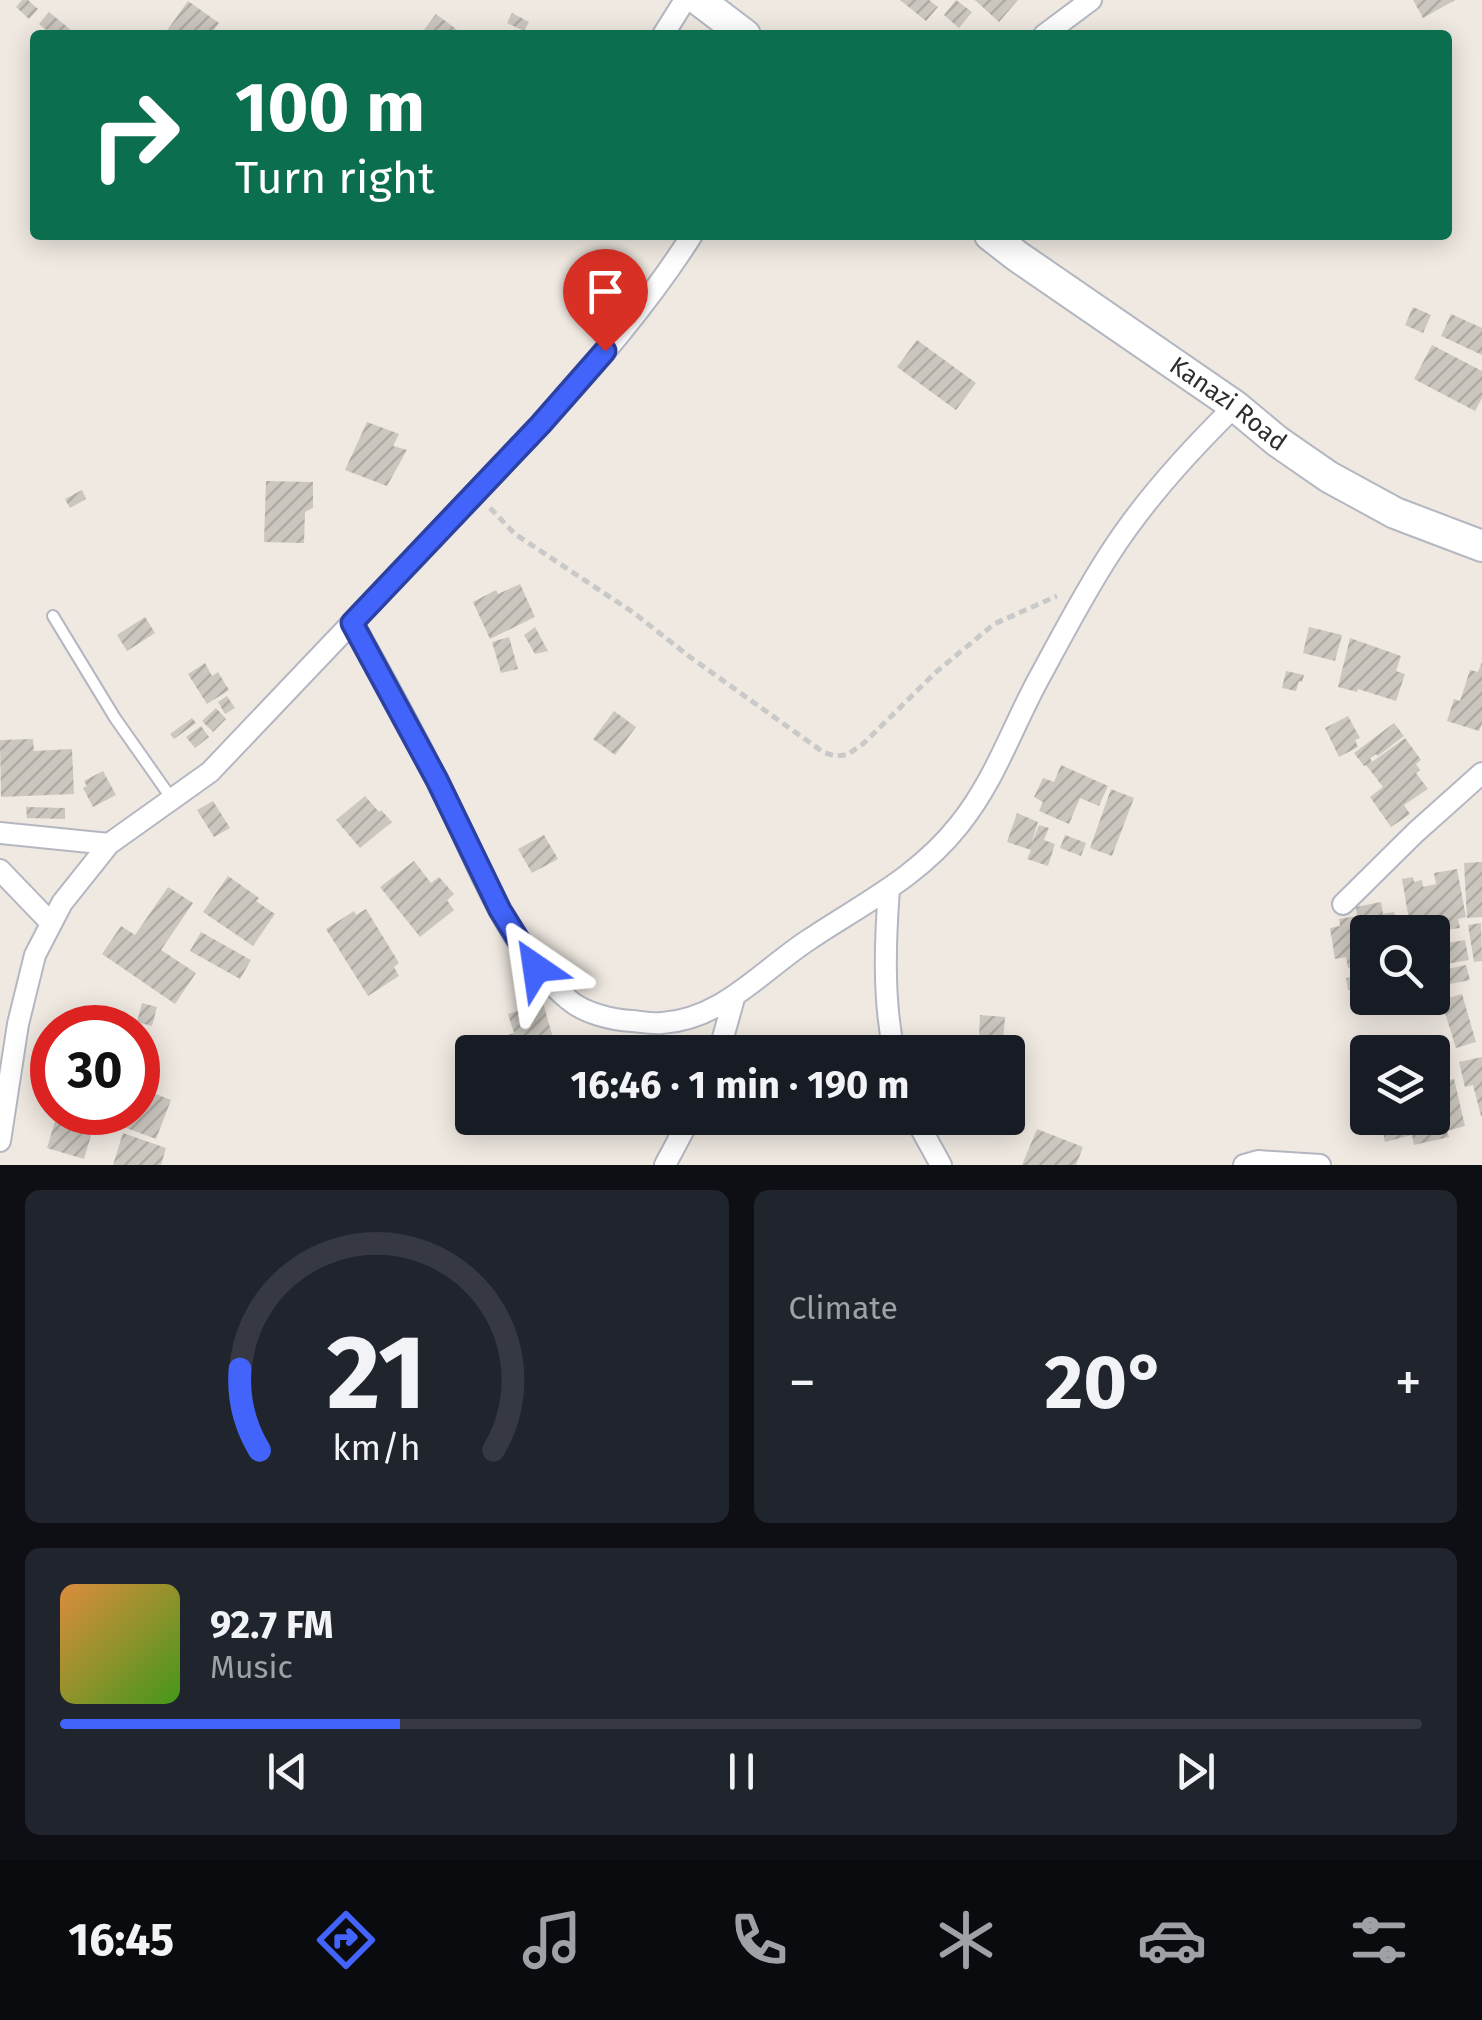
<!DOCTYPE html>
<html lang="en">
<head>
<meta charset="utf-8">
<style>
	:root { --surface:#171b24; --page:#20242c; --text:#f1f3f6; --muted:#9ea1a6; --line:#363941; --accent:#4264fb }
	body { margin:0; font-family:"Fira Sans",sans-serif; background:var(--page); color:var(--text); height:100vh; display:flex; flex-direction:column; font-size:38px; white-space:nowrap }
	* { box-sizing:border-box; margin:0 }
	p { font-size:32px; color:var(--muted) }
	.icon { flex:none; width:55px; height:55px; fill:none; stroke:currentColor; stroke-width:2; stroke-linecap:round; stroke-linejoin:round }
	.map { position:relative; height:1165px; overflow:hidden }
	.details { display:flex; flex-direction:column; gap:25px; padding:25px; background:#0d0f14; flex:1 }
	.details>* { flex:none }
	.top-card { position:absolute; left:30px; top:30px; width:1422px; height:210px; border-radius:10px; box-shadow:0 5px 25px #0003; background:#0b6e4f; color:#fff; overflow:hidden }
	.buttons { position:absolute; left:1350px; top:915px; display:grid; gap:20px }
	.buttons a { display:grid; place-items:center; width:100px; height:100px; border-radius:10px; background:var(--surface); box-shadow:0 5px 25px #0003; font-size:50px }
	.speed { position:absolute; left:30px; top:1005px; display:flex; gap:20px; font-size:50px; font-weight:700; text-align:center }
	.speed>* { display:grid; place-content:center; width:130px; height:130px; border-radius:50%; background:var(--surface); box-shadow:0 5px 25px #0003; line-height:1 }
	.speed .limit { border:15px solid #d22; background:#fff; color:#111 }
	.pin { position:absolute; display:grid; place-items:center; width:85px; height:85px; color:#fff; margin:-102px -42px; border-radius:50% 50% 50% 0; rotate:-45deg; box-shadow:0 0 10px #0007 }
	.pin .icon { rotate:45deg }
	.me { position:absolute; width:110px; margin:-55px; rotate:328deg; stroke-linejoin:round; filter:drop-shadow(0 0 8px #0008) }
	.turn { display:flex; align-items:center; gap:35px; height:210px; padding:0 40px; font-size:45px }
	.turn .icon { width:130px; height:130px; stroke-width:2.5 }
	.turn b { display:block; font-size:70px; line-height:85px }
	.big { font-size:75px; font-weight:700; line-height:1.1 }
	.details .card { flex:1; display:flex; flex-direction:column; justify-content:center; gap:15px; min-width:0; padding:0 35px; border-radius:15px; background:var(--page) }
	.details .dial { align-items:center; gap:0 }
	.dial svg { height:260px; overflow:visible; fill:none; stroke:var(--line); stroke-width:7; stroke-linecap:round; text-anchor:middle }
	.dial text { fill:var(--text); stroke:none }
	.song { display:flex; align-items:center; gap:30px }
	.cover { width:120px; height:120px; border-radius:15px; background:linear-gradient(135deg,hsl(30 70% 55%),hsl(100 70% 35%)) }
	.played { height:10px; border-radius:5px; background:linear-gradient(90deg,var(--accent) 25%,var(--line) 25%) }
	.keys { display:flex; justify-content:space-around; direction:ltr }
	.heat { display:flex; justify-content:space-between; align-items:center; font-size:55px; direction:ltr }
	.details .tiles { flex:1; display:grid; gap:25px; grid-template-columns:1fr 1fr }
	.card:last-child { grid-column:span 2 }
	.trip { position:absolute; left:455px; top:1035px; width:570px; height:100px; border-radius:10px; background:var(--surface); box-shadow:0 5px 25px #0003; font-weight:700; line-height:100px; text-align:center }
	.menu { display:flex; height:160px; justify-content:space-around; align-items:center; background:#090b0e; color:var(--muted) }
	.menu .icon { width:70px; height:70px }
	.menu .selected { color:var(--accent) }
	.menu b { font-size:45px; color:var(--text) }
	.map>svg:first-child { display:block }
	.building { fill:url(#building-hatch) }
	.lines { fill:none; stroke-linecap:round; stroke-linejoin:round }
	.lane-casing { stroke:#b4b7c1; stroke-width:14 }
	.street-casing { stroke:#b4b7c1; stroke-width:24 }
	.secondary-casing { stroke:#b4b7c1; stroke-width:34 }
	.path { stroke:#c9c9c9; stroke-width:5; stroke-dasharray:8 5; stroke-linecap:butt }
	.lane { stroke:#fff; stroke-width:10 }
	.street { stroke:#fff; stroke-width:20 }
	.secondary { stroke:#fff; stroke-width:30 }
	.route-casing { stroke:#2b41a3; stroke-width:25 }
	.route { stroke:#4264fb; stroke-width:18 }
	.labels { text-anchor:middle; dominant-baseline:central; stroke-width:8; stroke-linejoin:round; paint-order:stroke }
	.street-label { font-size:25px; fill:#2e2e2e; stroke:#fff }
</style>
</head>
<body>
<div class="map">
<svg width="1482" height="1165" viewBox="0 0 1482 1165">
	<defs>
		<pattern id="building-hatch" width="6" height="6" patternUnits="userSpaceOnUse" patternTransform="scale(2.5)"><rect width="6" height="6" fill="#cbc7bf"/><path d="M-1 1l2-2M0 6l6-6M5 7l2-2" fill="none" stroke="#afaba4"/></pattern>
	</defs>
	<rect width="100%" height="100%" fill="#efe9e1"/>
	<path class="building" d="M22,0h6l10,9 -9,10 -13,-12z
		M900,0h29l9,7 -12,14z
		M956,0l16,12 -13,16 -15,-13z
		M975,0h43l-19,22z
		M1413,0h42l-32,18z
		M188,1l31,22 -9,12h-46z
		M49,12l28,23h-25l-13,-11z
		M512,13l17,9 -5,9 -17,-8z
		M436,14l28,21h-44z
		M1413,307l18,8 -8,18 -18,-8z
		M1451,314l31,14v27l-41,-19z
		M917,340l59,43 -20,27 -59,-43z
		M1432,345l50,26v27l-7,13 -61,-32z
		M367,422l32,12 -6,12 14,4 -20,36 -42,-16z
		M266,481l47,1v26l-8,4 -1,31 -40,-1z
		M82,490l4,9 -16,9 -5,-9z
		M520,584l15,33 -45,22 -17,-37 23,-12 2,4z
		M145,617l10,16 -28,18 -10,-16z
		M535,627l13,24 -13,3 -11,-19z
		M1309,627l33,8 -7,26 -32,-8z
		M509,637l9,32 -17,4 -9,-31z
		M1350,638l51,18 -5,15 9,3 -9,27 -38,-12 -1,3 -19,-5z
		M1482,662v62l-3,7 -32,-10 7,-22 6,2 10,-31 8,2z
		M205,663l7,13 6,-4 11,18 -22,14 -19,-30z
		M1286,671l18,4 -2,7 -3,-1 -3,10 -14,-3z
		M227,696l8,12 -10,6 -7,-12z
		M216,708l10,11 -13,13 -11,-11z
		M614,711l22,16 -21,28 -22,-16z
		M1348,716l12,22 -5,2 3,7 -19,10 -14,-29z
		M192,718l4,5 -22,16 -4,-5z
		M1394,723l10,13 -26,20 -2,-2 -6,4 2,4 33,-24 16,22 -5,4 4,6 -4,3 12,16 -24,16 6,9 -19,13 -21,-30 13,-10 -17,-22 -2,1 -10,-13z
		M201,726l8,11 -14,11 -9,-11z
		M33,739l1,12 38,-2 2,45 -73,3 -1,-57z
		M1061,765l47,21 -9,20 -19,-8 -11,26 -30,-13 4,-9 -9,-5 9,-19 11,4z
		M103,771l13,24 -23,12 -10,-19 4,-2 -3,-5z
		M1111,789l23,9 -22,58 -22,-8z
		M365,796l14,16 2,-2 11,12 -32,26 -24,-28z
		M213,801l17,27 -16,9 -17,-27z
		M26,807l39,1v11l-38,-1z
		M1017,813l21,9 -7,23 8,-20 10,3 -5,12 11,4 -7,22 -21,-7 4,-9 -24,-8z
		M544,835l14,24 -26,14 -14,-24z
		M1065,835l21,8 -5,13 -21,-8z
		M414,861l17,22 8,-6 15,17 -7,6 7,10 -34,27 -40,-50z
		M1482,862v55l-15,1 -3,-55z
		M1457,869l9,48 -8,2 2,9 -15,2 -1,-6 -11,2 1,6h-23l-9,-53 11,-2 1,5 8,-2 1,7 13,-3 -2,-11z
		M228,876l31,22 -3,3 19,13 -22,32 -50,-34z
		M168,887l25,16 -32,47 35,23 -21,31 -73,-50 19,-28 14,9z
		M1381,902l2,12 11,-2 4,20h-30v32l-20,4 -2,-11 -11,2 -5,-31 10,-2 -1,-7 18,-3 -1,-9z
		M366,909l33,54 -5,4 5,9 -31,20 -42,-67 28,-18 2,4z
		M1481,923l1,38 -8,1 -6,-37z
		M201,932l50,28 -11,19 -50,-28z
		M1465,940l4,20 -29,5 -4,-20z
		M1466,965l4,15 -20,4 -3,-15z
		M1368,969v17l-20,4 -2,-12 7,-1 -1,-5z
		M1462,994l14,48 -20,6 -15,-48z
		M142,1003l15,4 -5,19 -15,-4z
		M543,1003l11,38 -38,11h-14l-5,-14 17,-5 -6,-19z
		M980,1015l25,2 -2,23 -24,-2z
		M1482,1057v59h-1l-8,-31 -8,2 -6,-25z
		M1368,1076v42h4l1,4 -14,2 -9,-45z
		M1454,1079l11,47 -18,5 2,6 -35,8 -2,-10 -27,7 -5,-24h52v-35z
		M138,1087l33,13 -15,39 -38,-14 5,-13h15z
		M56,1118l37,11 -9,30 -37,-11z
		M1037,1129l46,18 -7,18h-54z
		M123,1133l43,15 -5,17h-48z"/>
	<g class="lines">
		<defs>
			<path id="lane" d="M53,616l62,102 57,81"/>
			<path id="street" d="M663,35l22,-35
				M1044,35l47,-35
				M353,623c29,52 59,105 85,159 36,72 67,166 131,218 15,13 43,20 63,21 10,1 20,3 30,2 61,-4 100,-53 148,-84 54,-36 108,-62 149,-114 35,-43 53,-97 79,-145 23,-42 45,-85 71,-125 35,-55 79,-103 126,-149
				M0,833l109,11
				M0,870l51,53
				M889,889c-4,53 -6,111 5,163
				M1343,904l73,-72 66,-59
				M719,1052l15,-54
				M915,1118l26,47
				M0,1141l18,-117 17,-69 27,-52 47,-59 101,-72 330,-347c54,-59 109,-122 152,-190
				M665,1165l25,-47
				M1244,1165l14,-4 62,4"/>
			<g id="secondary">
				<path d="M699,0l46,35"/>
				<path id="s1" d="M990,235l27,21 218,150 42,35 52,36 66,36 87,33"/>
			</g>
		</defs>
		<use href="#lane" class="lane-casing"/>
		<use href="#street" class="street-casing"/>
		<use href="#secondary" class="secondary-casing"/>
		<path class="path" d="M490,508l25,26 119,79 56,44 133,95 12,4 12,-1 17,-12 71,-70 59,-49 63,-28"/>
		<use href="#lane" class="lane"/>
		<use href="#street" class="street"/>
		<use href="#secondary" class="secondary"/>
	</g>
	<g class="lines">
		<defs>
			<path id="route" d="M536,968l-36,-58 -63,-130 -85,-157 188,-198 65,-74"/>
		</defs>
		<use href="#route" class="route-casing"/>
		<use href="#route" class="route"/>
	</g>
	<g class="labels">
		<g class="street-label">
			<text stroke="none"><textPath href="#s1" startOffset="292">Kanazi Road</textPath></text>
		</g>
	</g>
</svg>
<div class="buttons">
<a><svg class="icon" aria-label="search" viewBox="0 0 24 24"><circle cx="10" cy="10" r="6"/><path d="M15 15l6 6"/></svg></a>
<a><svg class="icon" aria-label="layers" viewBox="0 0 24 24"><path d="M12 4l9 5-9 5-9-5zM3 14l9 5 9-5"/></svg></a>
</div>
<div class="speed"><div class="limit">30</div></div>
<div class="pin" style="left:605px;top:351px;background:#d93025"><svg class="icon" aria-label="arrive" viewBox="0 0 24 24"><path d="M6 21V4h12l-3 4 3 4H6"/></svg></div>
<svg class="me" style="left:536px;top:968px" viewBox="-20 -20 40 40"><path d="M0-17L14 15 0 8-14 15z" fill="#4264fb" stroke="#fff" stroke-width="4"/></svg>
<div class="trip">16:46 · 1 min · 190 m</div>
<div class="top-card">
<div class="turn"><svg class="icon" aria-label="right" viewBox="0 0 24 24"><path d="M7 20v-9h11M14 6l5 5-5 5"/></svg><div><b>100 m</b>Turn right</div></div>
</div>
</div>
<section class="details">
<div class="tiles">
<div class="card dial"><svg viewBox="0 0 100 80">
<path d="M14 69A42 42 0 1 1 86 69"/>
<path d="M14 69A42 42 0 0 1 8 44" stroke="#4264fb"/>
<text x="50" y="56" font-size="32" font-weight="700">21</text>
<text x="50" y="72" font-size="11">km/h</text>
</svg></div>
<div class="card"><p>Climate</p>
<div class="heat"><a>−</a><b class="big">20°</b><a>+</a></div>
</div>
<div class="card">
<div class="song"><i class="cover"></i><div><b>92.7 FM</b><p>Music</p></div></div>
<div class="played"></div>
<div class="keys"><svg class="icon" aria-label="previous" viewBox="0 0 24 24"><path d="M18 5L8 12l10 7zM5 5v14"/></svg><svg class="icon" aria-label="pause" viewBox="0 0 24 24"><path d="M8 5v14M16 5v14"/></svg><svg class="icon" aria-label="next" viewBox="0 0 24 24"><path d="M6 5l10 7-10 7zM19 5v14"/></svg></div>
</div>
</div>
</section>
<nav class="menu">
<b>16:45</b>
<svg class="icon selected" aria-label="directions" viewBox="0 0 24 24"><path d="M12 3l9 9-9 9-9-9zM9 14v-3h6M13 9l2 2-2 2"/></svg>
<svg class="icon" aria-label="music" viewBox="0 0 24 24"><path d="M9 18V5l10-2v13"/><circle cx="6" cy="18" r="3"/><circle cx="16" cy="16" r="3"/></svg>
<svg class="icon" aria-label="phone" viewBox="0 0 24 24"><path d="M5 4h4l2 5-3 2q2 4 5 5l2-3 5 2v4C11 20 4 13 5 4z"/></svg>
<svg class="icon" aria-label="climate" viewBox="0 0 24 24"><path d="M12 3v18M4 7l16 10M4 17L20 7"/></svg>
<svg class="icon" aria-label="car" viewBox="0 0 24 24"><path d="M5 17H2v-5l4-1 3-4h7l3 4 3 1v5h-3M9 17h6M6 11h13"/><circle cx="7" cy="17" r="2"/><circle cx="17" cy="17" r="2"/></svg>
<svg class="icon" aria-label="filters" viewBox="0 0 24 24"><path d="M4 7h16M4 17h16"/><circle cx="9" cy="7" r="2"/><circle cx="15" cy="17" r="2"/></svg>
</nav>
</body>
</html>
